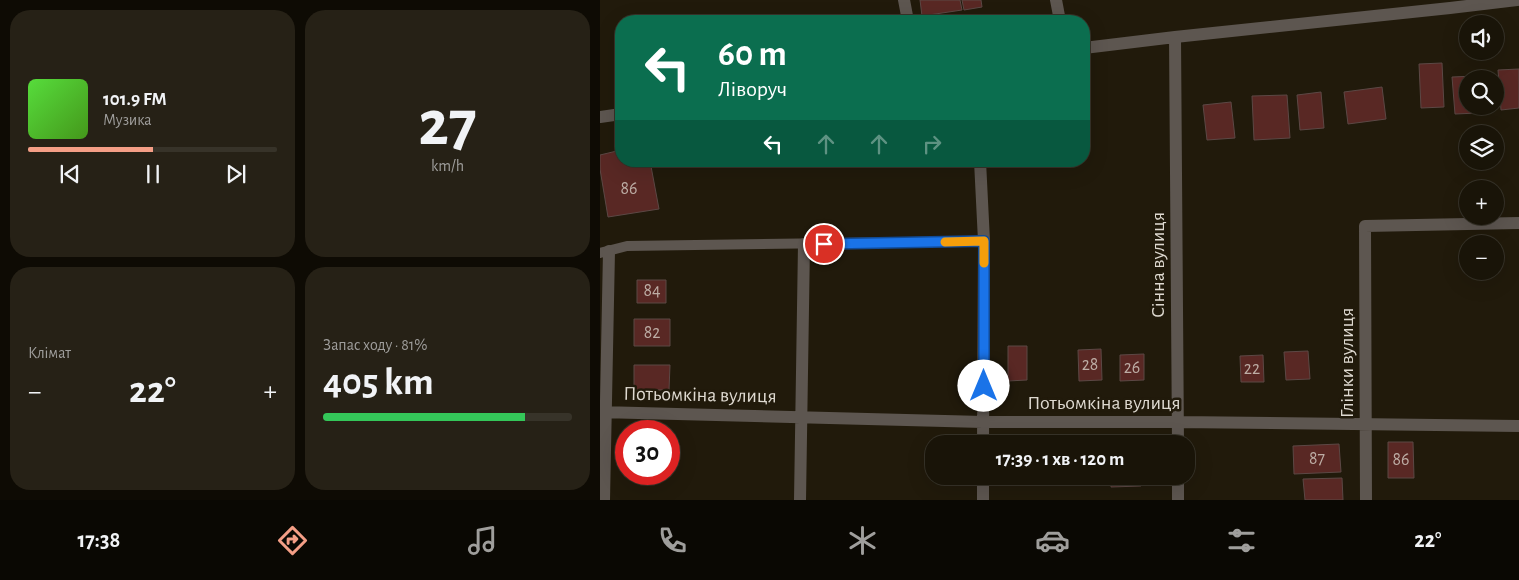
<!DOCTYPE html>
<html lang="uk">
<head>
<meta charset="utf-8">
<style>
	:root { --surface:#191408; --page:#262116; --text:#f1f3f6; --muted:#9f9e9c; --line:#373329; --accent:#f49e86 }
	body { margin:0; font-family:"Alegreya Sans",sans-serif; background:var(--page); color:var(--text); height:100vh; display:flex; flex-direction:column; font-size:19px; white-space:nowrap }
	* { box-sizing:border-box; margin:0 }
	p { font-size:16px; color:var(--muted) }
	.icon { flex:none; width:28px; height:28px; fill:none; stroke:currentColor; stroke-width:2; stroke-linecap:round; stroke-linejoin:round }
	.map { position:relative; flex:1; overflow:hidden }
	.panel { display:flex; flex-direction:column; gap:10px; padding:10px; background:#0e0b04; width:600px }
	.panel>* { flex:none }
	.guide { position:absolute; left:15px; top:15px; width:475px; height:152px; border-radius:20px; box-shadow:0 5px 20px #0002,0 0 0 1px var(--line); background:#0b6e4f; color:#fff; overflow:hidden }
	.fabs { position:absolute; left:859px; top:15px; display:grid; gap:10px }
	.fabs a { display:grid; place-items:center; width:45px; height:45px; border-radius:50%; background:var(--surface); box-shadow:0 5px 20px #0002,0 0 0 1px var(--line); font-size:25px }
	.speed { position:absolute; left:15px; top:420px; display:flex; gap:10px; font-size:25px; font-weight:700; text-align:center }
	.speed>* { display:grid; place-content:center; width:65px; height:65px; border-radius:50%; background:var(--surface); box-shadow:0 5px 20px #0002,0 0 0 1px var(--line); line-height:1 }
	.speed .limit { border:8px solid #d22; background:#fff; color:#111 }
	.pin { position:absolute; display:grid; place-items:center; width:42px; height:42px; color:#fff; margin:-21px; border:2px solid #fff; border-radius:50%; box-shadow:0 1px 5px #0007 }
	.me { position:absolute; width:55px; margin:-28px; rotate:0deg; stroke-linejoin:round; filter:drop-shadow(0 0 4px #0008) }
	.turn { display:flex; align-items:center; gap:18px; height:105px; padding:0 20px; font-size:22px }
	.turn .icon { width:65px; height:65px; stroke-width:2.5 }
	.turn b { display:block; font-size:35px; line-height:42px }
	.lanes { display:flex; align-items:center; height:48px; padding:0 20px; background:#0003; justify-content:center; gap:25px; direction:ltr }
	.lanes .off { opacity:.35 }
	.big { font-size:38px; font-weight:700; line-height:1.1 }
	.panel .widget { flex:1; display:flex; flex-direction:column; justify-content:center; gap:8px; min-width:0; padding:0 18px; border-radius:20px; background:var(--page) }
	.panel .dial { align-items:center; gap:0 }
	.dial b { font-size:65px; line-height:1 }
	.song { display:flex; align-items:center; gap:15px }
	.cover { width:60px; height:60px; border-radius:8px; background:linear-gradient(135deg,hsl(110 70% 55%),hsl(100 70% 35%)) }
	.played { height:5px; border-radius:2px; background:linear-gradient(90deg,var(--accent) 50%,var(--line) 50%) }
	.keys { display:flex; justify-content:space-around; direction:ltr }
	.heat { display:flex; justify-content:space-between; align-items:center; font-size:28px; direction:ltr }
	.charge { height:8px; border-radius:4px; background:linear-gradient(90deg,#34c759 81%,var(--line) 0) }
	.panel .tiles { flex:1; display:grid; gap:10px; grid-template-columns:repeat(2,1fr) }
	.trip { position:absolute; left:325px; top:435px; width:270px; height:50px; border-radius:20px; background:var(--surface); box-shadow:0 5px 20px #0002,0 0 0 1px var(--line); font-weight:700; line-height:50px; text-align:center }
	.dock { display:flex; height:80px; justify-content:space-around; align-items:center; background:#0a0803; color:var(--muted) }
	.dock .icon { width:35px; height:35px }
	.dock .on { color:var(--accent) }
	.dock b { font-size:22px; color:var(--text) }
	main { display:flex; flex:1; min-height:0 }
	.map>svg:first-child { display:block }
	.building { fill:#592824; stroke:#5c4845 }
	.lines { fill:none; stroke-linecap:round; stroke-linejoin:round }
	.lane { stroke:#5d5650; stroke-width:10 }
	.street { stroke:#5d5650; stroke-width:12 }
	.route-casing { stroke:#114b97; stroke-width:12 }
	.route { stroke:#1a73e8; stroke-width:9 }
	.slow { stroke:#f59e0b; stroke-width:9 }
	.labels { text-anchor:middle; dominant-baseline:central; stroke-width:5; stroke-linejoin:round; paint-order:stroke }
	.number-label { font-size:18px; fill:#bdada5 }
	.street-label { font-size:20px; fill:#ded9d0; stroke:#211a0b }
</style>
</head>
<body>
<main>
<section class="panel">
<div class="tiles">
<div class="widget">
<div class="song"><i class="cover"></i><div><b>101.9 FM</b><p>Музика</p></div></div>
<div class="played"></div>
<div class="keys"><svg class="icon" aria-label="previous" viewBox="0 0 24 24"><path d="M18 5L8 12l10 7zM5 5v14"/></svg><svg class="icon" aria-label="pause" viewBox="0 0 24 24"><path d="M8 5v14M16 5v14"/></svg><svg class="icon" aria-label="next" viewBox="0 0 24 24"><path d="M6 5l10 7-10 7zM19 5v14"/></svg></div>
</div>
<div class="widget dial"><b>27</b><p>km/h</p></div>
<div class="widget"><p>Клімат</p>
<div class="heat"><a>−</a><b class="big">22°</b><a>+</a></div>
</div>
<div class="widget"><p>Запас ходу · 81%</p><b class="big">405 km</b><div class="charge"></div></div>
</div>
</section>
<div class="map">
<svg width="919" height="500" viewBox="0 0 919 500">
	<rect width="100%" height="100%" fill="#211a0b"/>
	<path class="building" d="M320,0h40l2,10 -40,6z
		M362,0h19l1,7 -18,3z
		M842,63l2,44 -23,1 -2,-44z
		M919,69v39l-18,2 -3,-40z
		M876,76v3h-8v27h9l1,7 -23,1 -3,-37z
		M782,87l4,32 -38,5 -4,-32z
		M721,92l3,36 -24,2 -3,-35z
		M687,95l3,43 -36,2 -2,-44z
		M631,102l4,36 -28,2 -4,-35z
		M21,150v11h29l9,48 -51,8 -8,-48v-14z
		M37,280h29v23h-29z
		M34,319h36v27h-36z
		M408,346h19v34l-19,1z
		M501,349l1,31 -23,1 -1,-31z
		M708,351l2,28 -24,1 -2,-28z
		M544,354v26l-24,1v-26z
		M663,355l1,27h-23l-1,-26z
		M34,365h36l-1,25h-35z
		M788,442h25l1,36h-26z
		M739,444l2,28 -47,2 -1,-28z
		M511,476h30v10l-30,1z
		M742,478l1,22h-38l-2,-21z"/>
	<g class="lines">
		<path class="lane" d="M0,253l27,-7 357,-5"/>
		<path class="street" d="M304,0l4,21
			M456,0l4,21
			M575,37l3,407
			M484,48l91,-11 275,-29 67,-8
			M0,117l21,-3
			M380,161l4,80 -1,203
			M0,412l383,10h195l341,4
			M4,500l5,-249
			M200,500l4,-256
			M383,500v-24
			M578,500v-24
			M766,500l-1,-274 154,-3"/>
	</g>
	<g class="lines">
		<defs>
			<path id="route" d="M224,244l160,-3v145"/>
		</defs>
		<use href="#route" class="route-casing"/>
		<use href="#route" class="route"/>
		<path class="slow" d="M345,242l39,-1v22"/>
	</g>
	<g class="labels">
		<g class="number-label">
			<text x="29" y="189">86</text>
			<text x="52" y="291">84</text>
			<text x="52" y="333">82</text>
			<text x="490" y="365">28</text>
			<text x="532" y="368">26</text>
			<text x="652" y="369">22</text>
			<text x="717" y="459">87</text>
			<text x="801" y="460">86</text>
		</g>
		<g class="street-label">
			<text transform="translate(558 265) rotate(-90)">Сінна вулиця</text>
			<text transform="translate(747 363) rotate(-90)">Глінки вулиця</text>
			<text transform="translate(100 395) rotate(1)">Потьомкіна вулиця</text>
			<text x="504" y="403">Потьомкіна вулиця</text>
		</g>
	</g>
</svg>
<div class="fabs">
<a><svg class="icon" aria-label="sound" viewBox="0 0 24 24"><path d="M4 9h4l5-4v14l-5-4H4zM17 9q2 3 0 6"/></svg></a>
<a><svg class="icon" aria-label="search" viewBox="0 0 24 24"><circle cx="10" cy="10" r="6"/><path d="M15 15l6 6"/></svg></a>
<a><svg class="icon" aria-label="layers" viewBox="0 0 24 24"><path d="M12 4l9 5-9 5-9-5zM3 14l9 5 9-5"/></svg></a>
<a>+</a>
<a>−</a>
</div>
<div class="speed"><div class="limit">30</div></div>
<div class="pin" style="left:224px;top:244px;background:#d93025"><svg class="icon" aria-label="arrive" viewBox="0 0 24 24"><path d="M6 21V4h12l-3 4 3 4H6"/></svg></div>
<svg class="me" style="left:384px;top:386px" viewBox="-20 -20 40 40"><circle r="19" fill="#fff"/><path d="M0-13L10 11 0 6-10 11z" fill="#1a73e8"/></svg>
<div class="trip">17:39 · 1 хв · 120 m</div>
<div class="guide">
<div class="turn"><svg class="icon" aria-label="left" viewBox="0 0 24 24"><path d="M17 20v-9H6M10 6l-5 5 5 5"/></svg><div><b>60 m</b>Ліворуч</div></div>
<div class="lanes"><svg class="icon" aria-label="left" viewBox="0 0 24 24"><path d="M17 20v-9H6M10 6l-5 5 5 5"/></svg><svg class="icon off" aria-label="ahead" viewBox="0 0 24 24"><path d="M12 20V5M6 11l6-6 6 6"/></svg><svg class="icon off" aria-label="ahead" viewBox="0 0 24 24"><path d="M12 20V5M6 11l6-6 6 6"/></svg><svg class="icon off" aria-label="right" viewBox="0 0 24 24"><path d="M7 20v-9h11M14 6l5 5-5 5"/></svg></div>
</div>
</div>
</main>
<nav class="dock">
<b>17:38</b>
<svg class="icon on" aria-label="directions" viewBox="0 0 24 24"><path d="M12 3l9 9-9 9-9-9zM9 14v-3h6M13 9l2 2-2 2"/></svg>
<svg class="icon" aria-label="music" viewBox="0 0 24 24"><path d="M9 18V5l10-2v13"/><circle cx="6" cy="18" r="3"/><circle cx="16" cy="16" r="3"/></svg>
<svg class="icon" aria-label="phone" viewBox="0 0 24 24"><path d="M5 4h4l2 5-3 2q2 4 5 5l2-3 5 2v4C11 20 4 13 5 4z"/></svg>
<svg class="icon" aria-label="climate" viewBox="0 0 24 24"><path d="M12 3v18M4 7l16 10M4 17L20 7"/></svg>
<svg class="icon" aria-label="car" viewBox="0 0 24 24"><path d="M5 17H2v-5l4-1 3-4h7l3 4 3 1v5h-3M9 17h6M6 11h13"/><circle cx="7" cy="17" r="2"/><circle cx="17" cy="17" r="2"/></svg>
<svg class="icon" aria-label="filters" viewBox="0 0 24 24"><path d="M4 7h16M4 17h16"/><circle cx="9" cy="7" r="2"/><circle cx="15" cy="17" r="2"/></svg>
<b>22°</b>
</nav>
</body>
</html>
